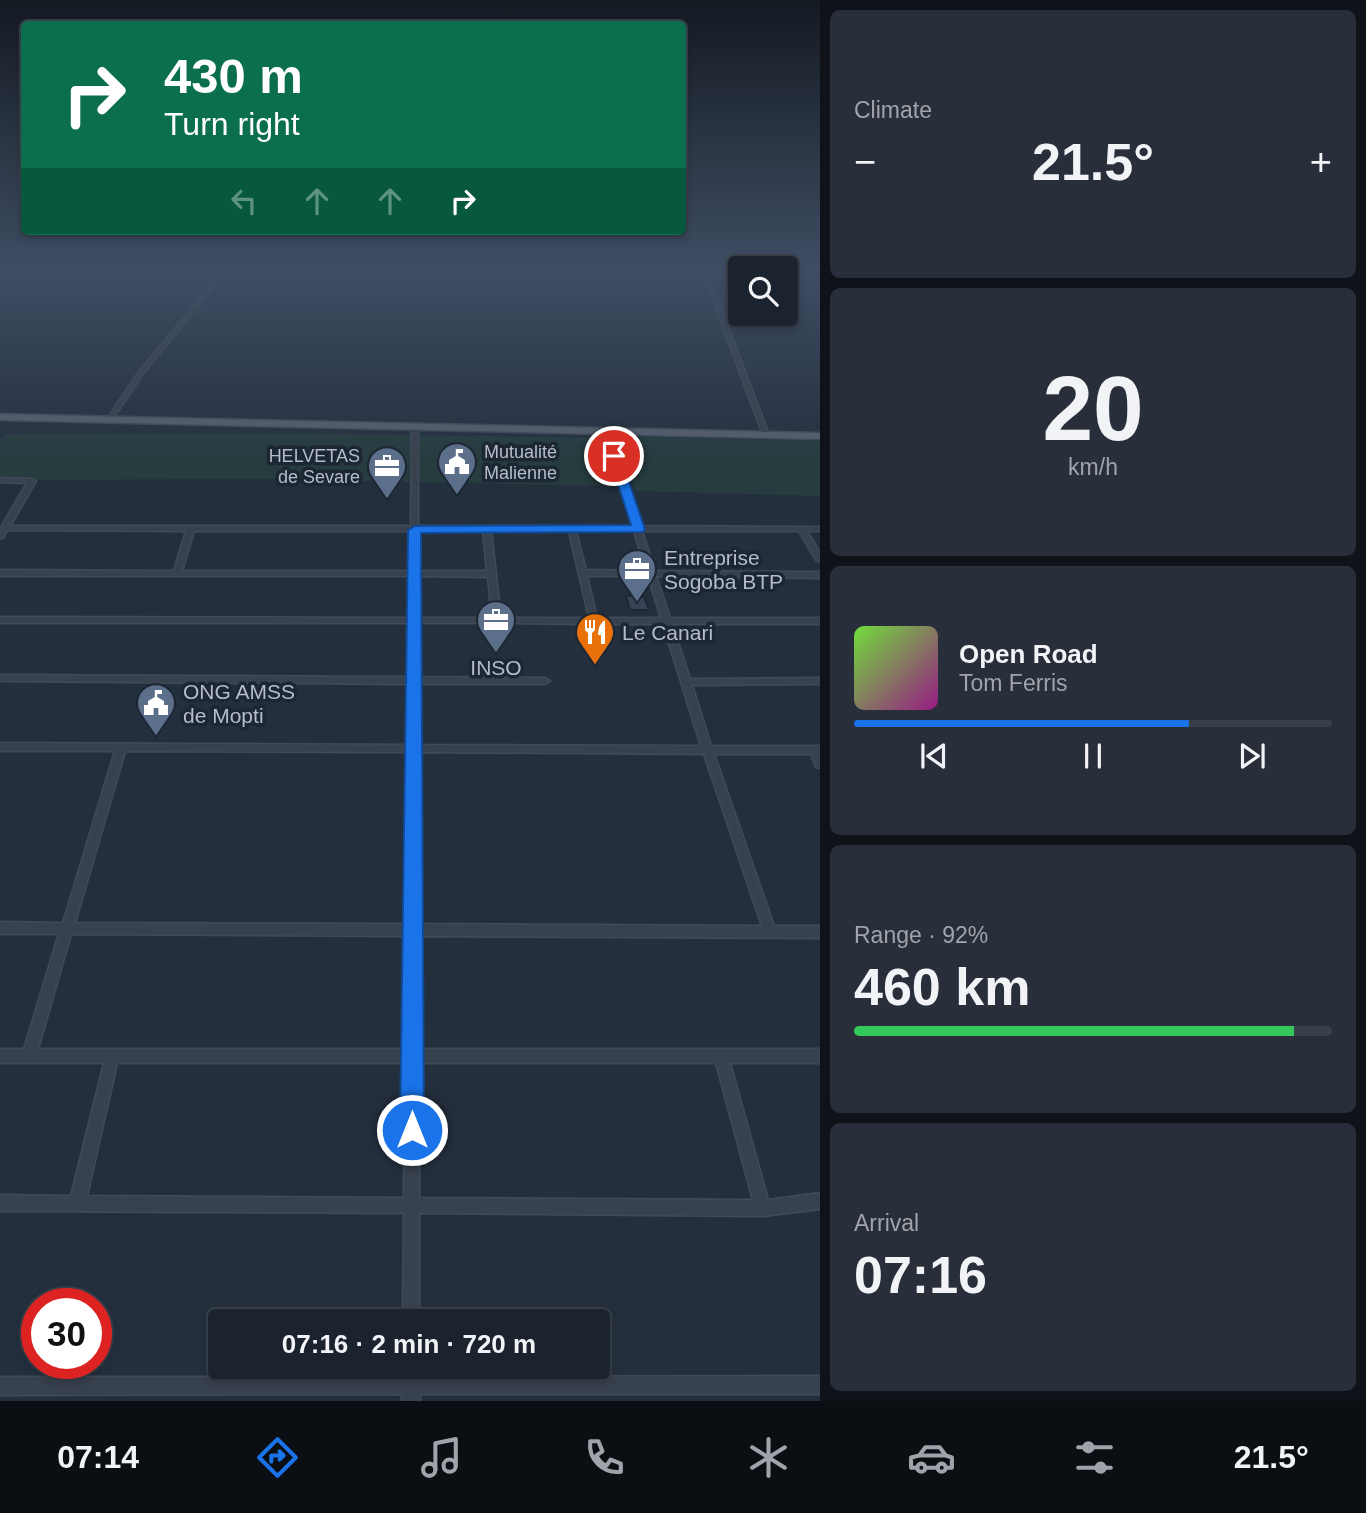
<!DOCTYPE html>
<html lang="en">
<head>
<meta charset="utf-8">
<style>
	:root { --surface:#1b232e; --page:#282f3a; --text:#f1f3f6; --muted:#a0a4aa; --line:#39404a; --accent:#1a73e8 }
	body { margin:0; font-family:Helvetica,sans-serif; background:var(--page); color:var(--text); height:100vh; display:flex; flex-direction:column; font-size:26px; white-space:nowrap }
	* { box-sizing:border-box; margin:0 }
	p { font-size:23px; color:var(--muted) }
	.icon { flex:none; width:38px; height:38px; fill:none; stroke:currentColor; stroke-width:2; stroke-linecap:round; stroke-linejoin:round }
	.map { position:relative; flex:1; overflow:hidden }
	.sheet { display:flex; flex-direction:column; gap:10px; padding:10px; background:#0f1319; width:546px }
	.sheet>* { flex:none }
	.guide { position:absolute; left:21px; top:21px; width:665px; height:214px; border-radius:7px; box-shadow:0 4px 10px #0003,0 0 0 2px var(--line); background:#0b6e4f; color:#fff; overflow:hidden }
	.tools { position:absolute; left:728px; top:256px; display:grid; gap:14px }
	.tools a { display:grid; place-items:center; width:70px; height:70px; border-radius:7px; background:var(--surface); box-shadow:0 4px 10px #0003,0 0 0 2px var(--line); font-size:35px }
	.speed { position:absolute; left:21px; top:1288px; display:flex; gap:14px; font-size:35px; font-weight:700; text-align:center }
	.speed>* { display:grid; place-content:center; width:91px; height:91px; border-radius:50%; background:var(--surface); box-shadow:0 4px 10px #0003,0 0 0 2px var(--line); line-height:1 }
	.speed .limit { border:10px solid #d22; background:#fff; color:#111 }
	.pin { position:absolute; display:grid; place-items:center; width:60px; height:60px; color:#fff; margin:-30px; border:4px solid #fff; border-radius:50%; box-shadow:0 2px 7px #0007 }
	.me { position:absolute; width:77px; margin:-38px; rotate:0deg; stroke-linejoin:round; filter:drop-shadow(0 0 5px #0008) }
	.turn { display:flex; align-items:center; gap:24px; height:147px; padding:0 28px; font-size:32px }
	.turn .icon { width:91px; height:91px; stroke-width:2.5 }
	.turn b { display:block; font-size:49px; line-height:60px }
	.lanes { display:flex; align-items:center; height:66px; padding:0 28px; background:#0003; justify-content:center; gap:35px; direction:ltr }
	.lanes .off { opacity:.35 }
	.big { font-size:52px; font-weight:700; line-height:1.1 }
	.sheet .tile { flex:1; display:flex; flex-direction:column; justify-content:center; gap:10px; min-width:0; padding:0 24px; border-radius:10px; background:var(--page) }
	.sheet .dial { align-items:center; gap:0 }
	.dial b { font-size:91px; line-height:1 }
	.song { display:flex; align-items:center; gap:21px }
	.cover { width:84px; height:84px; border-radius:10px; background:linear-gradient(135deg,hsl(100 70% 55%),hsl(310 70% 35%)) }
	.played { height:7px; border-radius:4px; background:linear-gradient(90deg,var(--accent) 70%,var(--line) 70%) }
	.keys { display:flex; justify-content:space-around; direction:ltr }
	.heat { display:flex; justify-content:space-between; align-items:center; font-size:38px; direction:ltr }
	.charge { height:10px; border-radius:5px; background:linear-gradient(90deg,#34c759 92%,var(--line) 0) }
	.trip { position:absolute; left:208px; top:1309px; width:402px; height:70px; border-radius:7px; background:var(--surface); box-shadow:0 4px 10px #0003,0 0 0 2px var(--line); font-weight:700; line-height:70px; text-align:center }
	.menu { display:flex; height:112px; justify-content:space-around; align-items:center; background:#0b0e12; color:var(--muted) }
	.menu .icon { width:49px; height:49px }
	.menu .on { color:var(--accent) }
	.menu b { font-size:32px; color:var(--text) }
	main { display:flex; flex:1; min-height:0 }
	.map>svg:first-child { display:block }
	.green { fill:#263c3f }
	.building { fill:#364354; stroke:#1f2835; stroke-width:2 }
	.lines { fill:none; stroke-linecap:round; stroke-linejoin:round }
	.street-casing { stroke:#414a57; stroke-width:3 }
	.primary-casing { stroke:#414a57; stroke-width:3 }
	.street { fill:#38414e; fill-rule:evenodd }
	.primary { fill:#56606e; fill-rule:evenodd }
	.route { fill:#1a73e8; stroke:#114b97; stroke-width:2 }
	.labels { text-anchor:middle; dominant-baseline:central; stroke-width:7; stroke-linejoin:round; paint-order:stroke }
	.far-poi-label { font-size:18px; fill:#b4bcc9; stroke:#1d2633; text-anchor:start }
	.poi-label { font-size:21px; fill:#b4bcc9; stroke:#1d2633; text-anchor:start }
</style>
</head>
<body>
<main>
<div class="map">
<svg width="820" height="1401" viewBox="0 0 820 1401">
	<rect width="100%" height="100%" fill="#242f3e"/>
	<path class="green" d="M273,433l327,5 15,48 -361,-7 -254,1v-39l5,-7z
		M613,436l207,5v55l-185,-5z"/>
	<path class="building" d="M626,596l18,1 5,13h-19z"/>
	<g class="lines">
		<defs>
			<path id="street" d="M225,268h4l-87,107 -30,45h-4l-1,-1 31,-46z
				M551,268l189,1v2h-33l62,164 -1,1 -5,-1 -61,-164 -149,-2z
				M786,270h34v2h-34z
				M415,425l3,2v99h214l-29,-94 3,-2 3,2 31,94 180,1v4h-13l13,22v9l-4,-2 -17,-29h-157l13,40 165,1v6l-164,-2 14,42h150v6h-148l18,55 130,-1v6l-128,1 19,61h109v22l-4,-1 -5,-13h-97l60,172h46v12l-401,-2v113h401v14h-90l38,137 52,-7v16l-57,7 -344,-3v108h-16l1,-108 -404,-2v-16l71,1 33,-133h-104v-14h24l35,-115h-59v-12l63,1 52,-172h-115v-8l409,2v-61l-409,-3v-6l409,2 1,-54h-410v-6l410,1v-42h-410v-6l174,1 12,-40 -179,-1 -4,8h-3v-9l27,-46 -27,-1v-4l32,1 4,2 -26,45h401l1,-99zM194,531h217l-1,40h-228zM418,531h65l4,40h-69zM491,531h78l20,87h-88zM576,531h58l12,40 -60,-1zM418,576l70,1 4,41h-74zM587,576h61l13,42h-64zM418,623h76l3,2 3,-2 91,1 3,1 3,-1h66l38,122 -282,-1v-61h126l5,-3 -5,-3 -126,-1zM125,751l283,1 -1,172 -332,-1zM419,752l285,2 58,172 -343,-2zM71,934l336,2 -2,113h-367zM117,1063h288l-1,135 -317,-2zM419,1063h297l37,137 -334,-2z
				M403,1367h16l1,10 400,-1v18h-400v7h-18v-7l-402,1v-18h402z"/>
			<path id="primary" d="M0,414l820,19v6l-820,-19z"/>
		</defs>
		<use href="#street" class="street-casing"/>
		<use href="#primary" class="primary-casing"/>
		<use href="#street" class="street"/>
		<use href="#primary" class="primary"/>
	</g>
	<linearGradient id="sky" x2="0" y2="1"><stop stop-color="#141a22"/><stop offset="0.58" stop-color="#3f4d63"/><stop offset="1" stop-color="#3f4d63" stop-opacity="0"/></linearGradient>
	<rect width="820" height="464" fill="url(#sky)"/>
	<path class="route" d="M614,453l6,3 25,73 -2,3 -222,1 3,597 -3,9 -9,4 -8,-4 -4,-9 8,-600 7,-4 216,-1 -22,-69z"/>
	<defs>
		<symbol id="civic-pin" viewBox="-11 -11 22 30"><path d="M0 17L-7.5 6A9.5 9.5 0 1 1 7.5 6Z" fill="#5c6f8a" stroke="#1d2633"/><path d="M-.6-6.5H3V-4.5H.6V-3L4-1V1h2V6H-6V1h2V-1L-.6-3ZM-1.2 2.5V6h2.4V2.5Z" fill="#fff"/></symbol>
		<symbol id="office-pin" viewBox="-11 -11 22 30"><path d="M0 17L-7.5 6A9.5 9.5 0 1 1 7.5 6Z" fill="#5c6f8a" stroke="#1d2633"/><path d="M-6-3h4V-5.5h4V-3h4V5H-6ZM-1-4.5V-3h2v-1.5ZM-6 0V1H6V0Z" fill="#fff"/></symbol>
		<symbol id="restaurant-pin" viewBox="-11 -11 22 30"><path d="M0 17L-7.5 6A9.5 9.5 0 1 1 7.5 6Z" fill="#e8710a" stroke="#1d2633"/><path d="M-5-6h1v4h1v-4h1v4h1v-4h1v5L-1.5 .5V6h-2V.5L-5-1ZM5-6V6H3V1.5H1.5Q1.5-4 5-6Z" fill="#fff"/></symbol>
	</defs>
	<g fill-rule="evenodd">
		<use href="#civic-pin" x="435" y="440" width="44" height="60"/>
		<use href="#office-pin" x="365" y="444" width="44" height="60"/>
		<use href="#office-pin" x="615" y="547" width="44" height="60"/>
		<use href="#office-pin" x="474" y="598" width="44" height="60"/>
		<use href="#restaurant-pin" x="573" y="610" width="44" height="60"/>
		<use href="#civic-pin" x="134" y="681" width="44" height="60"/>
	</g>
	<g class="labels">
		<g class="far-poi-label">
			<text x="484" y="452">Mutualité<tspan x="484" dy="21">Malienne</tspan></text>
			<text x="360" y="456" text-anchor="end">HELVETAS<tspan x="360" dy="21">de Sevare</tspan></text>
		</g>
		<g class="poi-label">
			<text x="664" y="557">Entreprise<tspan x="664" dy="24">Sogoba BTP</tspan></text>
			<text x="622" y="632">Le Canari</text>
			<text x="496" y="667" text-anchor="middle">INSO</text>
			<text x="183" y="691">ONG AMSS<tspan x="183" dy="24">de Mopti</tspan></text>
		</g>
	</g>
</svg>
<div class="tools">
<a><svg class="icon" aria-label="search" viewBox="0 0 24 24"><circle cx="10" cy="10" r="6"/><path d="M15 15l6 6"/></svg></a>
</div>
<div class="speed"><div class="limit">30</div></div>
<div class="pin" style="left:614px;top:456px;background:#d93025"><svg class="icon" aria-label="arrive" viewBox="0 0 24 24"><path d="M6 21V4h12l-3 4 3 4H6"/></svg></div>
<svg class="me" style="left:412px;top:1130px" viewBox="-20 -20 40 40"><circle r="17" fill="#1a73e8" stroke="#fff" stroke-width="3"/><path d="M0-11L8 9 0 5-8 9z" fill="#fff"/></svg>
<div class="trip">07:16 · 2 min · 720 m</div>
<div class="guide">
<div class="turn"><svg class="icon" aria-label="right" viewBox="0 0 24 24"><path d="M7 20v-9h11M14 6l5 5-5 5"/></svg><div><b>430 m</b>Turn right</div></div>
<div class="lanes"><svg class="icon off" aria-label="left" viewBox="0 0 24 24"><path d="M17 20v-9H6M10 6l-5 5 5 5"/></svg><svg class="icon off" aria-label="ahead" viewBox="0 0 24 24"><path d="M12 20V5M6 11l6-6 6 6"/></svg><svg class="icon off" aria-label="ahead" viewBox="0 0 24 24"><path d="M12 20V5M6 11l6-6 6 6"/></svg><svg class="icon" aria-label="right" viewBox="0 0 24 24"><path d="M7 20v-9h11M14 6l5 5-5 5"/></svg></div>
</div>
</div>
<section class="sheet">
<div class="tile"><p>Climate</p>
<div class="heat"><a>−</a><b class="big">21.5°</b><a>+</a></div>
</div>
<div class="tile dial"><b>20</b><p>km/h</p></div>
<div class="tile">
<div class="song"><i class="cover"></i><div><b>Open Road</b><p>Tom Ferris</p></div></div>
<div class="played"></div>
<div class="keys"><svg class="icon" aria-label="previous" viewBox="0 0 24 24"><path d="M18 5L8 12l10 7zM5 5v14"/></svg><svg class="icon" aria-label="pause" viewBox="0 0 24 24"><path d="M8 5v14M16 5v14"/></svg><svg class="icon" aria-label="next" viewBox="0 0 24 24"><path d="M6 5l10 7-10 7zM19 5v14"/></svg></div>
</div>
<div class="tile"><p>Range · 92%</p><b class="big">460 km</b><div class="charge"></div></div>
<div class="tile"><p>Arrival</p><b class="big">07:16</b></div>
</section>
</main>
<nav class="menu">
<b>07:14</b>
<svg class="icon on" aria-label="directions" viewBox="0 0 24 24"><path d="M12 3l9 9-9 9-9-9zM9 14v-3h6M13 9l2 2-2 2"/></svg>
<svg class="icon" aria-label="music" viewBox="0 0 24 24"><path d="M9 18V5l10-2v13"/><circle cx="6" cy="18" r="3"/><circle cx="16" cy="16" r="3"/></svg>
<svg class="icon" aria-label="phone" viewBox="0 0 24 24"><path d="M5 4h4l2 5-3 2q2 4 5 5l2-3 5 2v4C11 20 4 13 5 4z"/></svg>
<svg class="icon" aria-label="climate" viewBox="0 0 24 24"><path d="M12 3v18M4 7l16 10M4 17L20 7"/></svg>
<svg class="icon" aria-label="car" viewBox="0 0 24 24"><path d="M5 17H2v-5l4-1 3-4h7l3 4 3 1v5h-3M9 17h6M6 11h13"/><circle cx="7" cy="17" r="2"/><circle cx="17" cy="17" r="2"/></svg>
<svg class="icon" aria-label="filters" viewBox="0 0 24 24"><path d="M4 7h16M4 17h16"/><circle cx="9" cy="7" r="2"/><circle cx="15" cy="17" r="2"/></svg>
<b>21.5°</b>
</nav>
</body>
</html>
